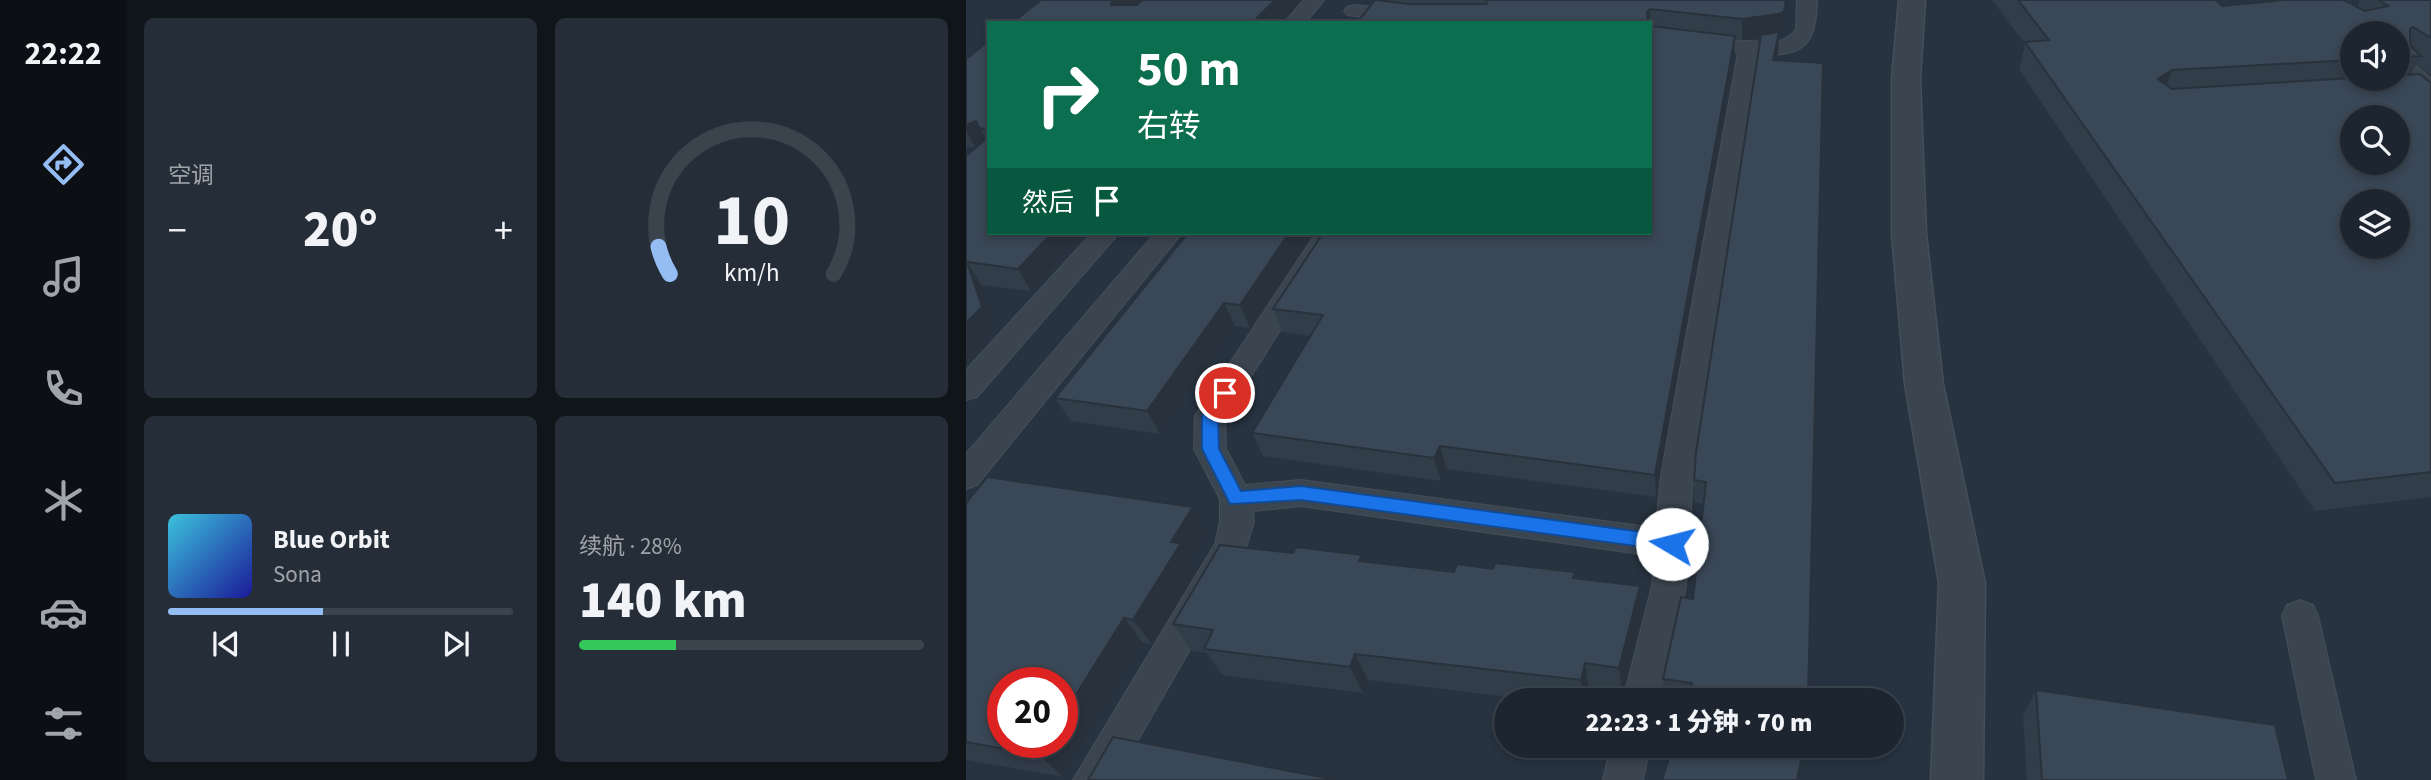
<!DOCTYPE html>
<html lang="zh">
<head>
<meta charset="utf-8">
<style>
	:root { --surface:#1d2630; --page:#252e38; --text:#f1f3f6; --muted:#a0a5ab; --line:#3b434c; --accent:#94bdf3 }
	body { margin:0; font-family:"Source Sans 3","Noto Sans SC",sans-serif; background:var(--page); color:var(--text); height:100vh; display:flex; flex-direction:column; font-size:26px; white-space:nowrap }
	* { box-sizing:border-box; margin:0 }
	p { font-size:23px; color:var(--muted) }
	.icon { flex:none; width:38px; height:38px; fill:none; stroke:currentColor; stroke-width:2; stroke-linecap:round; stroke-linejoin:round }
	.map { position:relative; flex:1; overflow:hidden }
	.details { display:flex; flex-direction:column; gap:18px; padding:18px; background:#10151a; width:840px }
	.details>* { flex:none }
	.guide { position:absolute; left:21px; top:21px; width:665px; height:214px; border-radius:0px; box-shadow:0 4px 10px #0003,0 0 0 2px var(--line); background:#0b6e4f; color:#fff; overflow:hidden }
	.tools { position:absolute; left:1374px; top:21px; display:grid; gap:14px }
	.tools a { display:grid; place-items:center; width:70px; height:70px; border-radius:50%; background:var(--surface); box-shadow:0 4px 10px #0003,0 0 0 2px var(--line); font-size:35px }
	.speed { position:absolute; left:21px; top:667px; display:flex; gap:14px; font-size:35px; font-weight:700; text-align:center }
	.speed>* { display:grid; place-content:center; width:91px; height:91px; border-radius:50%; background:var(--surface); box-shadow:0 4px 10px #0003,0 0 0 2px var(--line); line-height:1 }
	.speed .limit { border:10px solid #d22; background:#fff; color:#111 }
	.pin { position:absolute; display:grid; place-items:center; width:60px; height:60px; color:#fff; margin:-30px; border:4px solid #fff; border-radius:50%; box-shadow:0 2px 7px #0007 }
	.me { position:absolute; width:77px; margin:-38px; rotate:278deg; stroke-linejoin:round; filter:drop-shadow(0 0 5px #0008) }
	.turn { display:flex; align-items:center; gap:24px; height:147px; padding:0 35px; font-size:32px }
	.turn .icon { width:91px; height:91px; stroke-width:2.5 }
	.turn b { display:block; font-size:49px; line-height:60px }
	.then { display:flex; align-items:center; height:66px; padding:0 35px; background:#0003; gap:14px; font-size:26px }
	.big { font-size:52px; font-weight:800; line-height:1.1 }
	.details .widget { flex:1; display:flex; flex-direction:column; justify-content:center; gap:10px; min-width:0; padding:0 24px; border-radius:10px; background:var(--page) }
	.details .dial { align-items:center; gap:0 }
	.dial svg { height:182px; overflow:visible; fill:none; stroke:var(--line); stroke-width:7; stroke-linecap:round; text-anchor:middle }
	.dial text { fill:var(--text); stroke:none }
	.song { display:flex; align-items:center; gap:21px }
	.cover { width:84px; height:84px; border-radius:10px; background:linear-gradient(135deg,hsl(190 70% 55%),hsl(240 70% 35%)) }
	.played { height:7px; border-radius:4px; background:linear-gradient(90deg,var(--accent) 45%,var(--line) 45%) }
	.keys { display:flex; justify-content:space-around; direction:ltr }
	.heat { display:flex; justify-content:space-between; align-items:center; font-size:38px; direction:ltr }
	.charge { height:10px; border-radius:5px; background:linear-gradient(90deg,#34c759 28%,var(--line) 0) }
	.details .tiles { flex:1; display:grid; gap:18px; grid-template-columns:repeat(2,1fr) }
	.trip { position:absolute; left:528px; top:688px; width:410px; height:70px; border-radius:35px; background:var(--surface); box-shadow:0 4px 10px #0003,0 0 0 2px var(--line); font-weight:800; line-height:70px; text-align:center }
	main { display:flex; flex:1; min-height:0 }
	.menu { display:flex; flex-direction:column; width:126px; justify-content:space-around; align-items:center; background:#0c0f13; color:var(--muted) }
	.menu .icon { width:49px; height:49px }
	.menu .selected { color:var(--accent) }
	.menu b { font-size:32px; color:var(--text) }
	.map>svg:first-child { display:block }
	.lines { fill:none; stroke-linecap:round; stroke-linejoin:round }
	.service-casing { stroke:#454e59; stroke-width:2 }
	.minor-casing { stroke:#454e59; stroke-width:3 }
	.service { fill:#3b4550; fill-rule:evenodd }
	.minor { fill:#3b4550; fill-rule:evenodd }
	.wall { fill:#323d4a; fill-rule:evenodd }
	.shaded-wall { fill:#29323c }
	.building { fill:#3a4756; stroke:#29323c; stroke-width:2; fill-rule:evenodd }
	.route { fill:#1a73e8; stroke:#114b97; stroke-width:2 }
</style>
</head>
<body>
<main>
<nav class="menu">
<b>22:22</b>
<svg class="icon selected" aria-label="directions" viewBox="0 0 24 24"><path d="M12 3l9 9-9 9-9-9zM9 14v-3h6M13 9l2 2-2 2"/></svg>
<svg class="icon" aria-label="music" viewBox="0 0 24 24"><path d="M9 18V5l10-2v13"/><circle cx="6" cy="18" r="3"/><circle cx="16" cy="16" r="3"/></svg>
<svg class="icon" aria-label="phone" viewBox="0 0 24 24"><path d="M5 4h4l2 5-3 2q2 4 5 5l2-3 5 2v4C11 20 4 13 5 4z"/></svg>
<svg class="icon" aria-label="climate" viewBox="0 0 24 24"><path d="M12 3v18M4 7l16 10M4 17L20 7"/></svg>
<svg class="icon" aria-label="car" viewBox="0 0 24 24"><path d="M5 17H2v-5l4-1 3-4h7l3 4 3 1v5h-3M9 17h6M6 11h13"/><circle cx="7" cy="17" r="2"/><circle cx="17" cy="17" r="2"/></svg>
<svg class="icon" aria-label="filters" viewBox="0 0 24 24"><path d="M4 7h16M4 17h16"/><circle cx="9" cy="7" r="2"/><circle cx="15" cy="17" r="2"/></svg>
</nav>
<section class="details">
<div class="tiles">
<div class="widget"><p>空调</p>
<div class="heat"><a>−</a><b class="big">20°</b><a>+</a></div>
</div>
<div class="widget dial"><svg viewBox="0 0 100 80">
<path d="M14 69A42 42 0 1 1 86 69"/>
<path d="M14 69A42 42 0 0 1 9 57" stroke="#94bdf3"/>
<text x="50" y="56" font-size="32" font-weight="700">10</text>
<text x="50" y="72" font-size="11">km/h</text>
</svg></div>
<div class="widget">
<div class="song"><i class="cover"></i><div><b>Blue Orbit</b><p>Sona</p></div></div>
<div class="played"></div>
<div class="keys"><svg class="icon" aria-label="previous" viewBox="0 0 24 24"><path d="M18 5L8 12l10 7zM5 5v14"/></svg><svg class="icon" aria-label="pause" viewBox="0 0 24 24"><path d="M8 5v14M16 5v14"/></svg><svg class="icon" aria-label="next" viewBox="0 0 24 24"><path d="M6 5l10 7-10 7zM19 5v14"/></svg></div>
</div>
<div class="widget"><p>续航 · 28%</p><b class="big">140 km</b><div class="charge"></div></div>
</div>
</section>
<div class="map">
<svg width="1465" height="780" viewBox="0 0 1465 780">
	<rect width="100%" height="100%" fill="#273340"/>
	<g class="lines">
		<defs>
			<path id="service" d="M338,0h20l-19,23h-21z
				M831,0h20c-1,45 -12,56 -59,55l-65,419 -7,112 -25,114h-38l29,-114 2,-30 -353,-50 -48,5 1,11 -11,35 -128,223h-42l142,-236 5,-22v-23l-26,-50 1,-33 121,-183h26l-117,184 1,32 19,36 56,-5 355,48 5,-54 77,-421 -10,-6c13,-17 50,9 68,-18z
				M388,5l124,12 10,6h-74l-67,-8 -3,-4 3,-4z
				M1432,56l7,2 26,20v18l-8,-2 -25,-22z
				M126,233h27l-142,164 -11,3v-30z
				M189,233h27l-205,252 -11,4v-35z
				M1334,600l13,5 5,11 38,164h-40l-34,-164 5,-11z
				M645,746h39l-7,34h-40z"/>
			<path id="minor" d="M933,0h26l-5,79 6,155 17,150 42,199 -2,197h-52l8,-197 -34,-199 -13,-150v-155z"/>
		</defs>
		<use href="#service" class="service-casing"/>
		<use href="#minor" class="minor-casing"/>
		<use href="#service" class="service"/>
		<use href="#minor" class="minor"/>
	</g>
	<path class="wall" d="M424,0h399l-7,33 -3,1 -3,27 32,639h-135l-9,-1 -1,-20 30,-80 10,-95 -9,-2v-22l67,-442 -19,2h-8v17l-78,440 -210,-28 -5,12 -178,-25 -11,-23 59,-97 -29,-4 -9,-23 377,-76v-210h-293l34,-21z
		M1026,0h224l6,6 63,-6h146v75l-15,-10 -5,9 20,9v414l-116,14 -296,-442 6,-25zM1394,0l-3,7 -12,-6zM1386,33h46v46h-46z
		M23,41v192h96l-54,58 -50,-6 16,44 -31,34v-207l9,-8 -9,-1v-88z
		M347,233l-63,95 -15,-2 -75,108 -89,-13 -16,-23z
		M0,503l227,4 15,26 -16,27 5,8 -45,76 -9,-1 -80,134 -97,-17z
		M399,561l89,11 122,6 64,8 2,27 -20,81 -33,-5 -2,11h-52l-167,-20 -5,13 -141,-18 -15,-22 -15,-2 -19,-27z
		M1070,690l252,90h-261l-4,-64z"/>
	<path class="shaded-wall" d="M146,0h30l-22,21 -9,-16z
		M309,0h25l-21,23h-27z
		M820,0h3l-7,33 -3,1 -1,19 -6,29 5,-47 -35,5v-21z
		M684,9v14h-3v-11z
		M769,36l-1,21 -78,440 -1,-22z
		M1206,70l-10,27 -4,-18z
		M10,121l12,22 -12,5 -10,-17v-6z
		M86,233h33l-54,58 -13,-22z
		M323,233h24l-63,95 -10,-23z
		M1,262l14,23 16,44 -31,34z
		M258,303l11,23 -75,108 -13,-23z
		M474,446l6,23 -5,12 -7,-23z
		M227,507l15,26 -16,27 5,8 -45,76 -19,-24 38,-78z
		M674,586l2,27 -20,81 -3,-26z
		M158,618l19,25 -80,134 -24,-22 8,-13h15v-25z
		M389,654l13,26 -5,13 -13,-26z
		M619,663l4,26 -2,11h-3l-3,-20z"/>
	<path class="building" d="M75,0h71l-1,5h26l5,-5h133l-23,23h-240z
		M409,0l34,4h78l-1,-4h300l-2,12 -6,2 -36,5 -92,-10 -3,3 1,11h-291z
		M1052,0h198l6,6 63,-6h59l21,11 23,-5 -9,-6h52v38l-18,-11 -3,2v16l11,11 -23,1v-24h-46v27l-180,10 -14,9 14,10 180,-11 46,1v-4l22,-1 11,9v389l-96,11 -310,-441 24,-2zM1386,117h46v46h-46zM1386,201h46v46h-46z
		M684,26l85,10 -80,439 -215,-29 -6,12 -182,-25 71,-118 -50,-6 50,-76h327z
		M813,32l-6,28 50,3 -15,637h-121l5,-17 -29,-4 18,-82 12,2 13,-117 -12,-2 2,-28 65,-417z
		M23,41v88l-10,-1 -3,-7 -10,4v-66z
		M23,136v97h63l-34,36 -51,-7 15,45 -16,16v-167z
		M222,233h101l-49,72 -16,-2 -77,108 -92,-13z
		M21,477l206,30 -22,35 10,1 -48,77 -9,-2 -62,99v-35h-59v60h44l-8,13 -73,-13v-239z
		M254,545l73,8 3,-6 66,8 -3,6 95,11 3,-8 36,5 2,-6 80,9 -2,6 67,8 -21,82 -34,-5 -4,17 -226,-26 -5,13 -146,-18 9,-19 -40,-6z
		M1070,690l239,35 13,55h-246z
		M147,737l223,43h-248z
		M707,746h131l-7,34h-135z"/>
	<path class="route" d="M259,387l8,6 -15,23 1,33 22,42 60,-5 371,50 9,8 -9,7 -371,-51 -71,4 -28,-55v-33l18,-27z"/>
</svg>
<div class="tools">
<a><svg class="icon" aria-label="sound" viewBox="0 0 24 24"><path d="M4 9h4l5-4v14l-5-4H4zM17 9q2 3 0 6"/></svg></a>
<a><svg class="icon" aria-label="search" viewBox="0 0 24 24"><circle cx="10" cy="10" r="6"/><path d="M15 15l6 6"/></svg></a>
<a><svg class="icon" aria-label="layers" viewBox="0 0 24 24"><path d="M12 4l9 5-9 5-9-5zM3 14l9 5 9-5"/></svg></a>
</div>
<div class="speed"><div class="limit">20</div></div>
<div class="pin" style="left:259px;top:393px;background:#d93025"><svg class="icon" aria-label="arrive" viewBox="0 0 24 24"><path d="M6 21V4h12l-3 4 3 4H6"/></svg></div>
<svg class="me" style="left:706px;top:544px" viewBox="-20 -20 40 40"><circle r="19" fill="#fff"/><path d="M0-13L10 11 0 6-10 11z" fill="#1a73e8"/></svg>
<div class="trip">22:23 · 1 分钟 · 70 m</div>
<div class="guide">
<div class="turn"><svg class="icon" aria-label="right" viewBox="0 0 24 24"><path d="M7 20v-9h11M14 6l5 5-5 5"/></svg><div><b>50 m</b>右转</div></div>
<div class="then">然后<svg class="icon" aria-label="arrive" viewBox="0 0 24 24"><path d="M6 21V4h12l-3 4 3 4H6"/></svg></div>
</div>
</div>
</main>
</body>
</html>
